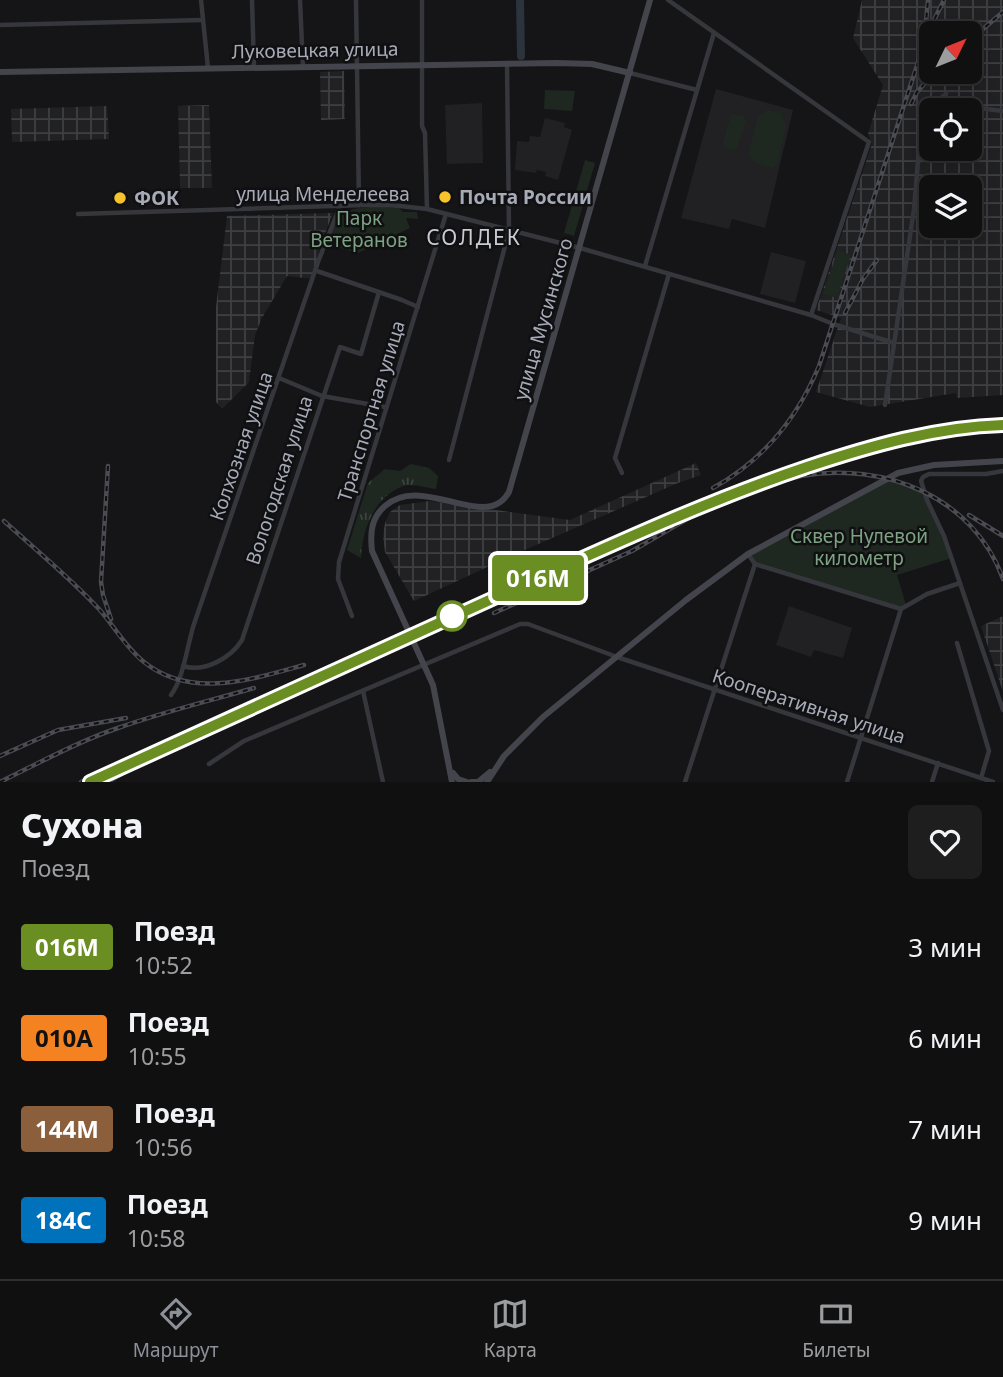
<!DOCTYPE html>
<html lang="ru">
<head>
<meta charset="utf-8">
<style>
	body { margin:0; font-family:"Noto Sans",sans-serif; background:#1e1e1f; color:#f1f3f6; height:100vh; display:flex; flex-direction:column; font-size:26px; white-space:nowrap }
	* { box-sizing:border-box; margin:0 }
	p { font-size:23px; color:#9c9d9f }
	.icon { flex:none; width:38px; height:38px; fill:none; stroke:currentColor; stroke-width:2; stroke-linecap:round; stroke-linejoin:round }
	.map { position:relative; height:782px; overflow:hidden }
	.drawer { display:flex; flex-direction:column; background:#101011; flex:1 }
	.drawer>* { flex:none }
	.badge { padding:0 14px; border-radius:5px; font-size:24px; line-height:46px }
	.needle { width:46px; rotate:47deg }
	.fabs { position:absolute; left:919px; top:21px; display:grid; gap:14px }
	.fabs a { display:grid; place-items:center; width:63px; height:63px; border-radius:10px; background:#101011; box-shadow:0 4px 18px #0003,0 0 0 2px #303031; font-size:35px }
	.map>.badge { position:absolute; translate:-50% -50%; box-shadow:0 0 0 4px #fff }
	.round { display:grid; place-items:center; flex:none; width:74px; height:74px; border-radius:10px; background:#1e1e1f }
	.head { display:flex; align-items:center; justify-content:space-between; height:119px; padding:0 21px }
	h1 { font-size:33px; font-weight:800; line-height:52px }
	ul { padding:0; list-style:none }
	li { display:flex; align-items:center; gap:21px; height:91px; padding:0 21px }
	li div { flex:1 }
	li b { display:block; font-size:26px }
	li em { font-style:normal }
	li .badge { min-width:77px; font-weight:700; text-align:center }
	.tabs { display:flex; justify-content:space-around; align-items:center; height:98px; border-top:2px solid #303031; background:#101011; font-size:19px; color:#9c9d9f }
	.tabs a { display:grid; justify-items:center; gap:4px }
	.tabs .selected { color:#8c9099 }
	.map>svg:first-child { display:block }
</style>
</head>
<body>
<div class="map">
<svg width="1003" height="782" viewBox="0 0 1003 782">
	<defs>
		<pattern id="industrial-grid" width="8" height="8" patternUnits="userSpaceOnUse" patternTransform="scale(1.75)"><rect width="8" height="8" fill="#212124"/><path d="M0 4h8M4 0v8" fill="none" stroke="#3e3f42"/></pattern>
		<pattern id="grass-tufts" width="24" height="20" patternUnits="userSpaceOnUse" patternTransform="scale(1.75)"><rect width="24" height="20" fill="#1f2721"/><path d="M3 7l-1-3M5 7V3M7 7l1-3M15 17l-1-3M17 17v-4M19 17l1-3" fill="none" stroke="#3d443f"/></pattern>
	</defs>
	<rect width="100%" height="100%" fill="#151517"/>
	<!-- built -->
	<g fill="#212124">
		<polygon points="716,89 793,110 765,228 732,219 729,229 681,218"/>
		<polygon points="482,103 483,163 447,164 445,105"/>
		<polygon points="545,118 565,123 564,127 572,130 558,180 545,176 546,172 537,170 536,173 515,170 517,141 529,142 530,136 540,137"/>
		<polygon points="771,252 806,261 795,303 760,294"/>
		<polygon points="789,606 852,628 843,658 814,650 811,657 776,645"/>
	</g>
	<!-- industrial -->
	<g fill="url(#industrial-grid)" fill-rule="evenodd">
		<path d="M862,0H1003V395L957,398L956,393L870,407L816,392L841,318L816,310L872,144L868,134L883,85L853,38ZM931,33H970V72H931ZM931,110H970V149H931ZM931,187H970V226H931Z"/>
		<polygon points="344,71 345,119 321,120 320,72"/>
		<polygon points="209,105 212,188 180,188 178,106"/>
		<polygon points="107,106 109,139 12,142 11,109"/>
		<polygon points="333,213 320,247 313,279 287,276 262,318 255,335 249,382 222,409 216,402 216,307 227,216"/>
		<polygon points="696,463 701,475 678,483 511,556 414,601 385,552 383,536 385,523 390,512 400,505 429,501 570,520"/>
		<polygon points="1003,616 1003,692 981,626"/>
	</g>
	<!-- grass -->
	<path fill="url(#grass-tufts)" d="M411,464L429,468L438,476L436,489C426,488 412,483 403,486C374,497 362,530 361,558L347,550L368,483L385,469L400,471Z"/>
	<!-- park -->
	<g fill="#1f2721">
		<polygon points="545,90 575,91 572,111 544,109"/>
		<path d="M767,110L781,113L786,125L778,164L773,168C763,166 752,164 748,154L758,116Z"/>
		<polygon points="731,114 744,116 746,121 737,148 734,151 725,148 723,143"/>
		<polygon points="585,160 595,163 574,236 564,233"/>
		<path d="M398,207L403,212H417L418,219L406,218L410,228L358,253L333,246C333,241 331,234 332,229C335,203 379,207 398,207Z"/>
		<polygon points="838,250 851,255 837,298 823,294"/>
		<polygon points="884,478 923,492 952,558 897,575 906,605 901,609 756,564 748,554"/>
	</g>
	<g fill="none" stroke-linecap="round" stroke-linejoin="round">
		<!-- river -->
		<polyline stroke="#2b333c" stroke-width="8" points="520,0 521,56"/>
		<!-- street -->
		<g stroke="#36373c" stroke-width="4.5">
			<polyline points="201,0 208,68"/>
			<polyline points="252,0 254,67"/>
			<polyline points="300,0 303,67"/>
			<polyline points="356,0 359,205"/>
			<polyline points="422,0 422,126 425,133 427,209"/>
			<polyline points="668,0 869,142 811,315"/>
			<polyline points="0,25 203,20"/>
			<polyline points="630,73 697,90"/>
			<polyline points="936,103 1003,111"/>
			<polyline points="78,214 364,205 391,205 427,209 580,248 811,315 833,324 894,343"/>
			<polyline points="645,266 714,33"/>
			<polyline points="317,271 402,300 418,307"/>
			<polyline points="279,378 322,396 385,407"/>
			<polyline points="885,405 914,209 922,113 946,94"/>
			<polyline points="449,460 509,231 507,64"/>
			<polyline points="1003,471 986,474 929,474 923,477 921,481 927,500 944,536 1003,710"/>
			<polyline points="622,473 615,458 669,274"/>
			<polyline points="748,554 755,564 901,609"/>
			<polyline points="352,616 338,579 339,562 446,214"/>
			<polyline points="957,643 989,751 981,778"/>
			<path d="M183,666C204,673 231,658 242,640L340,347L361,354L379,292"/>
			<polyline points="363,691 383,782"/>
			<path d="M171,695C184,677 187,646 194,624L318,262L340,206"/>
			<polyline points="209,764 244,741 520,624 528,624 617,657 993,782"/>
			<polyline points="685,782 755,564"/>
			<polyline points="847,782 901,609 927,594 960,583"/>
			<polyline points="932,782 938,763"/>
		</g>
		<!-- secondary -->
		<g stroke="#44454c" stroke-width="6">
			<polyline points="0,72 557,63 592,64 630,73"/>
			<polyline points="453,773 458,779 467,782"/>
			<path d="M452,782L433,685L372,551C370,533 371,518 385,506C415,479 462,513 492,506C500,504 505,499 509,492L650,0"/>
			<polyline points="471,782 478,782 490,772"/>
			<polyline points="487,782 504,756 543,717 686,600 748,554 898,473 934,465 1003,461"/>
		</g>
		<!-- rail casing -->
		<g stroke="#4b4c53" stroke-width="4.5">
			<g id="rail">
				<polyline points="930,28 944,0"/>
				<polyline points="970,40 1003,12"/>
				<polyline points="911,104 917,92 935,72"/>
				<polyline points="845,313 863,279 877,260"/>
				<polyline points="108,466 101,582 103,595 111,619"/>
				<path d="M713,488C764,460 797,419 819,366L924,44L928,0"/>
				<path d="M749,491C766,486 784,480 801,476C884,461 974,497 1003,579"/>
				<polyline points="969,515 1003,536"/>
				<path d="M4,521C36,550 70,578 99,609C114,626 126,648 144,662C191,700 253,679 304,665"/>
				<polyline points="494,613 632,551 706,508"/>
				<polyline points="0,756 58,730 126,718"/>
				<path d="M0,782C39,763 77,742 118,728C163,712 209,701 254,688"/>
				<path d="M81,782C235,711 389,640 543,571C637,529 729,487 827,456C885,438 942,423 1003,420"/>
				<polyline points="108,782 131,768"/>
			</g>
		</g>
		<!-- rail -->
		<use href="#rail" stroke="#101012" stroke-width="2" stroke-dasharray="5" stroke-linecap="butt"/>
	</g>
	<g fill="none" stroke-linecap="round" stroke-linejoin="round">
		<!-- line casing -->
		<g stroke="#fff" stroke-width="16">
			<path id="line" d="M90,782C240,714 389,645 538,578C627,538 715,498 807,467C870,446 936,427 1003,425"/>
		</g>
		<!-- line -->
		<use href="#line" stroke="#6b8e23" stroke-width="10"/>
	</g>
	<!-- markers -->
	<g fill="#f8c22c" stroke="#101012" stroke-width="2.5">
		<circle cx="445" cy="197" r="7"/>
		<circle cx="120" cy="198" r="7"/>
	</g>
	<circle fill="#fff" stroke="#6b8e23" stroke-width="3.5" cx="452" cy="616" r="14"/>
	<g text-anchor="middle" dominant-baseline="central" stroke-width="5" stroke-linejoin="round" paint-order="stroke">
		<!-- street labels -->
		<g font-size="19" fill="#a7abb8" stroke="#101012">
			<text transform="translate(315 50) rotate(-1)">Луковецкая улица</text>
			<text x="323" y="194">улица Менделеева</text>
			<text transform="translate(543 319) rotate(-74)">улица Мусинского</text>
			<text transform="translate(371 411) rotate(-73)">Транспортная улица</text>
			<text transform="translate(241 446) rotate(-71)">Колхозная улица</text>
			<text transform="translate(279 480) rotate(-72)">Вологодская улица</text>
			<text transform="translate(809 706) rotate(18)">Кооперативная улица</text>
		</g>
		<!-- poi labels -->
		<g font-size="19" font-weight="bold" fill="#a7abb8" stroke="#101012" text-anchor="start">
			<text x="459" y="197">Почта России</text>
			<text x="134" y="198">ФОК</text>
		</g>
		<!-- park labels -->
		<g font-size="19" fill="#7da382" stroke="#101012">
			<text x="359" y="218">Парк<tspan x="359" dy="22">Ветеранов</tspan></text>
			<text x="859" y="536">Сквер Нулевой<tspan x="859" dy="22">километр</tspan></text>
		</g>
		<!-- neighbourhood labels -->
		<g font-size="21" letter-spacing="2" fill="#c8cad4" stroke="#101012">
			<text x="474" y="237">СОЛДЕК</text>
		</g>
	</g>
</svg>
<div class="fabs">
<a><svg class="needle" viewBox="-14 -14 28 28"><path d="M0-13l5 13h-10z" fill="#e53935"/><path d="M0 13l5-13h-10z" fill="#9c9d9f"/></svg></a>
<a><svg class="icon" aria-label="locate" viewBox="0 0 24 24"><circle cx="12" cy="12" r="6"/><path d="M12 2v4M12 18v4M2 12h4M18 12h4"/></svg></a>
<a><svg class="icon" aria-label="layers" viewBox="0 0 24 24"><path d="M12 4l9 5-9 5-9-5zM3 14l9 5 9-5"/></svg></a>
</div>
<b class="badge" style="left:538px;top:578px;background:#6b8e23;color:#fff">016М</b>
</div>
<section class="drawer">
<div class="head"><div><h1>Сухона</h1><p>Поезд</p></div><a class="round"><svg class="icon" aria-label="heart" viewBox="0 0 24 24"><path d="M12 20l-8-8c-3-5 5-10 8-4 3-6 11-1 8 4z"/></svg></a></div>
<ul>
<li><span class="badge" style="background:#6b8e23;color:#fff">016М</span><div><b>Поезд</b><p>10:52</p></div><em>3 мин</em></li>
<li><span class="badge" style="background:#f58220;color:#111">010А</span><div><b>Поезд</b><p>10:55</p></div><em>6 мин</em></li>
<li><span class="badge" style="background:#8b5e3c;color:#fff">144М</span><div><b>Поезд</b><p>10:56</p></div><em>7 мин</em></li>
<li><span class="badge" style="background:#0072bc;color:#fff">184С</span><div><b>Поезд</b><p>10:58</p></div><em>9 мин</em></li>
</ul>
</section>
<nav class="tabs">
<a class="selected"><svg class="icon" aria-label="directions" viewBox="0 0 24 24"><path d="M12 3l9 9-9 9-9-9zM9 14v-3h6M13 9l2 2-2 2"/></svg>Маршрут</a>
<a><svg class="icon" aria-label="map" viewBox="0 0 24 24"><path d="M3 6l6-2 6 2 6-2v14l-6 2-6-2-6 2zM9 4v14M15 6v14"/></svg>Карта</a>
<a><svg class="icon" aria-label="tickets" viewBox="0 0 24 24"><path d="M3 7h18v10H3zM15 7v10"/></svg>Билеты</a>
</nav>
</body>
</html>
